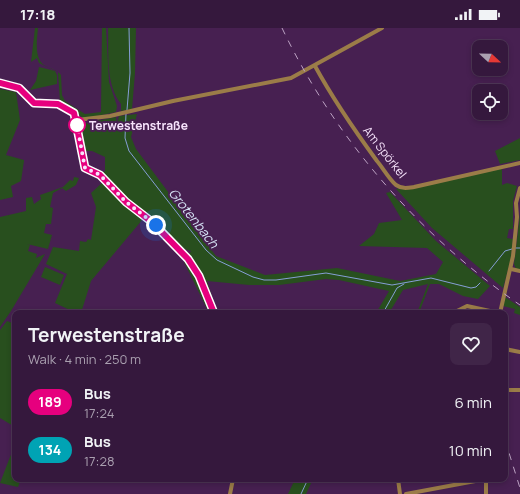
<!DOCTYPE html>
<html lang="en">
<head>
<meta charset="utf-8">
<style>
	body { margin:0; font-family:Manrope,sans-serif; background:#402548; color:#f1f3f6; height:100vh; display:flex; flex-direction:column; font-size:15px; white-space:nowrap }
	* { box-sizing:border-box; margin:0 }
	p { font-size:13px; color:#aaa0b0 }
	.icon { flex:none; width:22px; height:22px; fill:none; stroke:currentColor; stroke-width:2; stroke-linecap:round; stroke-linejoin:round }
	.map { position:relative; flex:1; overflow:hidden }
	.drawer { position:absolute; left:12px; top:282px; width:496px; height:172px; display:flex; flex-direction:column; background:#35183d; border-radius:8px; box-shadow:0 2px 6px #0003,0 0 0 1px #4f3757 }
	.drawer>* { flex:none }
	.badge { padding:0 8px; border-radius:13px; font-size:14px; line-height:26px }
	.needle { width:26px; rotate:112deg }
	.controls { position:absolute; left:472px; top:12px; display:grid; gap:8px }
	.controls a { display:grid; place-items:center; width:36px; height:36px; border-radius:8px; background:#35183d; box-shadow:0 2px 6px #0003,0 0 0 1px #4f3757; font-size:20px }
	.you { position:absolute; width:20px; height:20px; margin:-10px; border:3px solid #fff; border-radius:50%; background:#1a73e8; box-shadow:0 0 0 6px #1a73e833 }
	.map>.badge { position:absolute; translate:-50% -50%; box-shadow:0 0 0 2px #fff }
	.round { display:grid; place-items:center; flex:none; width:42px; height:42px; border-radius:8px; background:#402548 }
	.summary { display:flex; align-items:center; justify-content:space-between; height:68px; padding:0 16px }
	h1 { font-size:19px; font-weight:700; line-height:30px }
	ul { padding:0; list-style:none }
	li { display:flex; align-items:center; gap:12px; height:48px; padding:0 16px }
	li div { flex:1 }
	li b { display:block; font-size:15px }
	li em { font-style:normal }
	li .badge { min-width:44px; font-weight:700; text-align:center }
	.status { display:flex; justify-content:space-between; align-items:center; height:28px; padding:0 20px; background:#35183d; direction:ltr }
	.status svg { height:11px; fill:currentColor }
	.map>svg:first-child { display:block }
</style>
</head>
<body>
<div class="status"><b>17:18</b><svg viewBox="0 0 49 12"><path d="M0 12V9h3v3zM5 12V6h3v6zM10 12V3h3v9zM15 12V0h3v12zM26 1h20v11H26zM47 4h2v5h-2z"/></svg></div>
<div class="map">
<svg width="520" height="466" viewBox="0 0 520 466">
	<rect width="100%" height="100%" fill="#472051"/>
	<!-- green -->
	<g fill="#284f1e">
		<path d="M35,0H38C37,11 34,30 44,37C50,41 56,41 61,47L62,67L65,73L85,86L101,84L102,0H106L109,54L117,78L116,84L88,90L82,89L60,74L58,44L39,35L37,30L31,34Z"/>
		<path d="M108,0H136L135,45L132,81L121,83V76C105,56 109,24 108,0Z"/>
		<polygon points="39,39 55,43 57,47 57,56 30,62 36,53"/>
		<polygon points="0,61 16,64 20,92 6,127 24,132 24,133 21,153 11,158 13,169 0,172"/>
		<polygon points="137,86 131,109 136,121 216,228 265,247 337,240 400,253 436,246 443,234 427,220 359,218 374,206 379,195 402,192 386,165 390,164 436,213 490,258 478,271 463,268 439,256 430,256 419,285 417,285 428,256 403,262 389,285 376,285 389,263 339,252 326,251 279,257 249,257 207,253 217,285 209,285 184,234 191,223 178,219 151,188 130,174 101,145 105,143 105,129 92,123 85,123 81,99 86,95 116,89 117,95 119,88"/>
		<polygon points="520,110 520,132 500,136 495,123"/>
		<polygon points="502,140 502,157 507,155 517,158 513,173 513,201 509,201 507,210 513,211 511,231 503,260 432,200 396,161"/>
		<polygon points="74,149 79,150 76,157 66,163 62,160 53,165 50,179 53,180 51,196 46,196 44,205 52,207 48,221 27,216 30,217 28,223 37,226 36,230 45,226 11,283 0,299 0,189 26,183 26,170 32,169 34,176 41,171 40,167 63,159 70,152 73,153"/>
		<polygon points="103,154 122,173 143,191 91,253 81,285 76,285 55,275 67,246 46,236 53,219 79,223 80,213 86,214 88,211 91,212 96,179 91,165"/>
		<polygon points="520,186 520,242 516,241 514,236"/>
		<polygon points="45,239 64,247 60,257 41,249"/>
		<polygon points="505,269 520,279 520,287 514,285 515,281 503,278"/>
		<polygon points="7,293 15,296 15,399 0,390 0,302"/>
		<polygon points="15,416 15,451 21,451 18,459 0,455"/>
		<polygon points="295,451 313,451 306,466 288,466"/>
	</g>
	<g fill="none" stroke-linecap="round" stroke-linejoin="round">
		<!-- stream -->
		<g stroke="#869ed6" stroke-width="1">
			<polyline points="127,82 130,45 129,0"/>
			<polyline points="126,85 125,110 129,123 206,222 217,232 253,249 264,252 276,252 326,245 392,257 431,250 471,260 476,259 480,255"/>
			<polyline points="515,220 520,220"/>
			<polyline points="489,243 505,223 512,221"/>
			<polyline points="383,285 397,260 404,256"/>
			<polyline points="301,466 308,451"/>
		</g>
		<!-- minor -->
		<g stroke="#9b7c48" stroke-width="4">
			<path d="M315,38C333,71 355,103 377,133C383,140 389,151 396,157C402,161 407,160 414,159L520,135"/>
			<path d="M0,55L19,60L34,75C48,76 67,73 76,87L85,140L101,147L126,174L156,197L172,216L188,231L199,248L214,285"/>
			<polyline points="77,92 110,88 173,73 291,50 382,0"/>
			<polyline points="511,241 520,243"/>
			<polyline points="453,285 467,278 499,285"/>
			<polyline points="500,285 513,228 517,189 516,175 520,160"/>
			<polyline points="505,321 520,324"/>
			<polyline points="505,362 520,362"/>
			<polyline points="398,451 400,466"/>
			<polyline points="230,466 233,451"/>
			<polyline points="406,466 486,451 486,466"/>
		</g>
		<!-- rail -->
		<g stroke="#bca2c3" stroke-width="1" stroke-dasharray="7 7" stroke-linecap="butt">
			<path d="M282,0C335,111 419,207 520,277"/>
			<polyline points="505,412 520,460"/>
		</g>
	</g>
	<g fill="none" stroke-linecap="round" stroke-linejoin="round">
		<!-- line casing -->
		<g stroke="#fff" stroke-width="9">
			<polyline id="line" points="0,55 19,60 34,75 58,76 74,85 85,140 100,147 126,174 152,194 188,231 199,248 214,285"/>
		</g>
		<!-- line -->
		<use href="#line" stroke="#e6007e" stroke-width="6"/>
		<!-- walk -->
		<polyline stroke="#f7e4fc" stroke-width="4" stroke-dasharray="0 7.2" points="77,97 85,140 100,147 126,174 156,197"/>
	</g>
	<!-- markers -->
	<circle fill="#fff" stroke="#e6007e" stroke-width="2" cx="77" cy="97" r="8"/>
	<g text-anchor="middle" dominant-baseline="central" stroke-width="4" stroke-linejoin="round" paint-order="stroke">
		<!-- stop labels -->
		<g font-size="12" font-weight="bold" fill="#f7e4fc" stroke="#472051" text-anchor="start">
			<text x="89" y="97">Terwestenstraße</text>
		</g>
		<!-- street labels -->
		<g font-size="12" fill="#f7e4fc" stroke="#472051">
			<text transform="translate(385 124) rotate(52)">Am Spörkel</text>
		</g>
		<!-- water labels -->
		<g font-size="13" font-style="italic" fill="#d5e1f4" stroke="#472051">
			<text transform="translate(194 190) rotate(52)">Grotenbach</text>
		</g>
	</g>
</svg>
<div class="controls">
<a><svg class="needle" viewBox="-14 -14 28 28"><path d="M0-13l5 13h-10z" fill="#e53935"/><path d="M0 13l5-13h-10z" fill="#aaa0b0"/></svg></a>
<a><svg class="icon" aria-label="locate" viewBox="0 0 24 24"><circle cx="12" cy="12" r="6"/><path d="M12 2v4M12 18v4M2 12h4M18 12h4"/></svg></a>
</div>
<div class="you" style="left:156px;top:197px"></div>
<section class="drawer">
<div class="summary"><div><h1>Terwestenstraße</h1><p>Walk · 4 min · 250 m</p></div><a class="round"><svg class="icon" aria-label="heart" viewBox="0 0 24 24"><path d="M12 20l-8-8c-3-5 5-10 8-4 3-6 11-1 8 4z"/></svg></a></div>
<ul>
<li><span class="badge" style="background:#e6007e;color:#fff">189</span><div><b>Bus</b><p>17:24</p></div><em>6 min</em></li>
<li><span class="badge" style="background:#00a3b4;color:#fff">134</span><div><b>Bus</b><p>17:28</p></div><em>10 min</em></li>
</ul>
</section>
</div>
</body>
</html>
